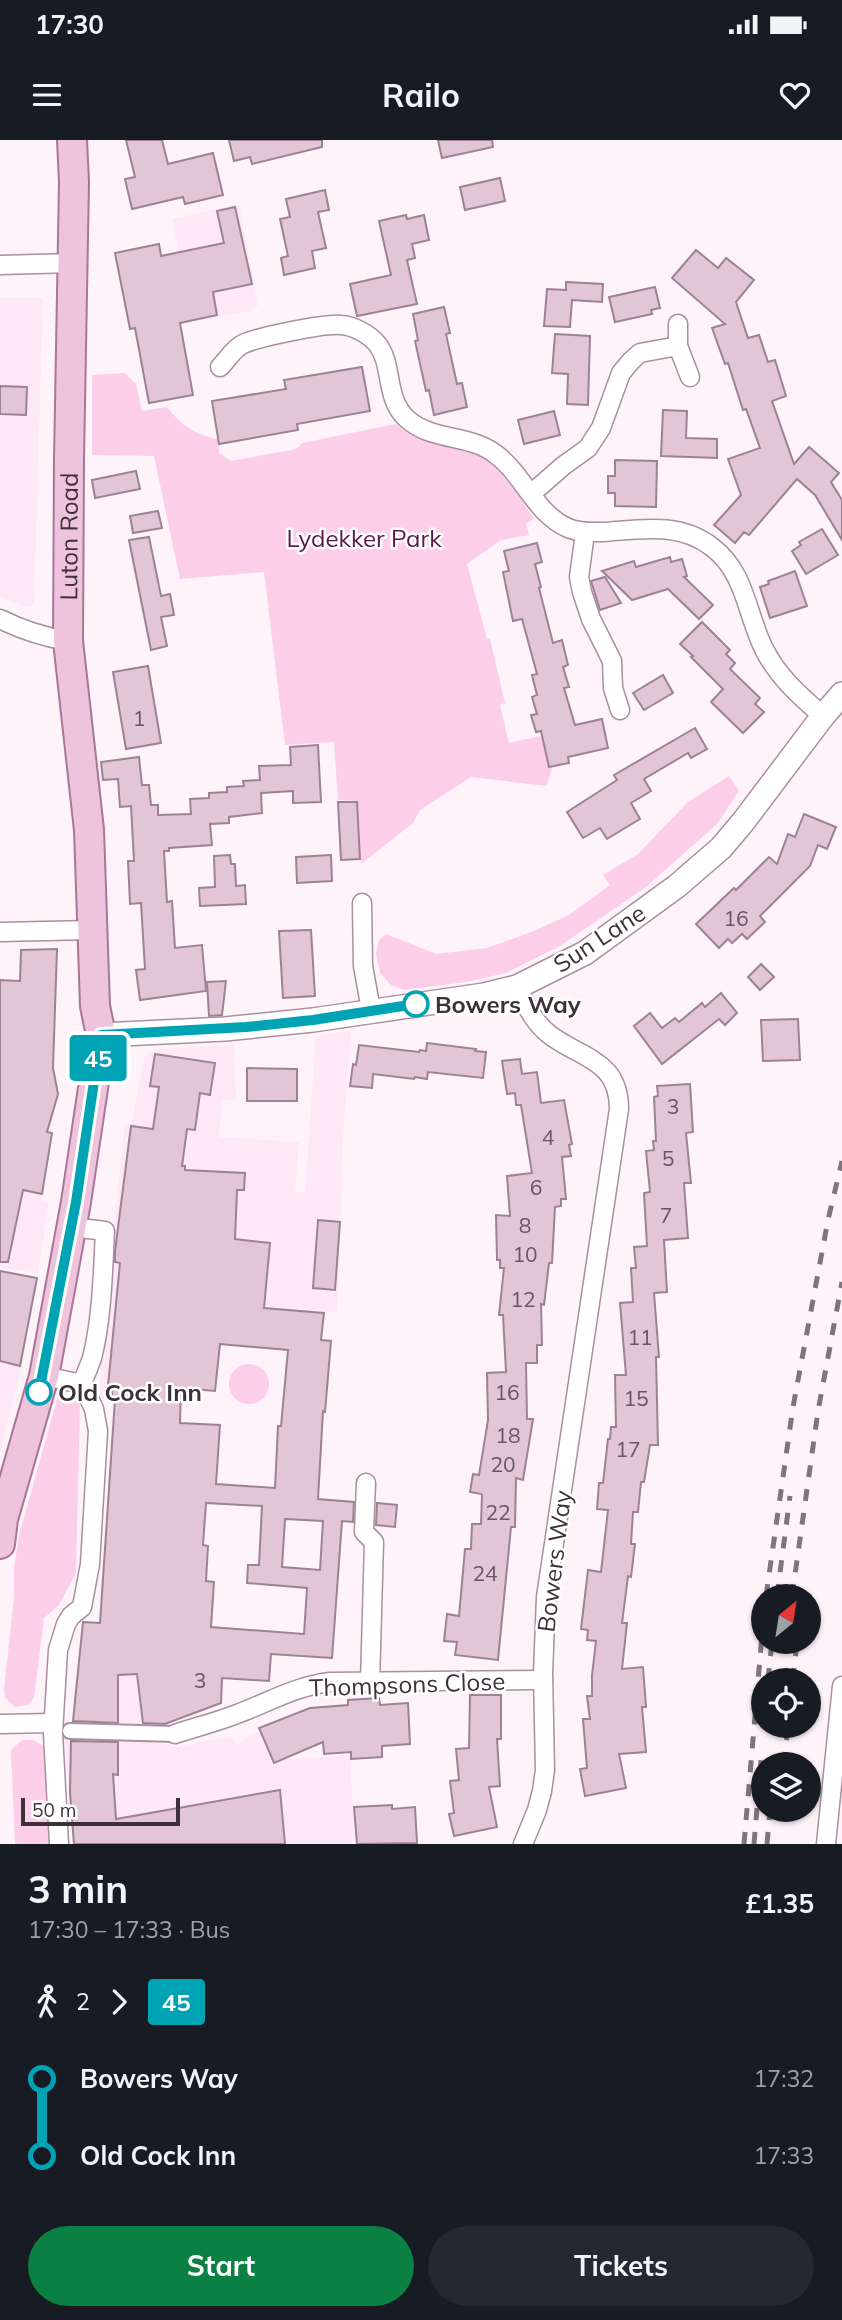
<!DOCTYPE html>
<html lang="en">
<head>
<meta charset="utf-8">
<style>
	body { margin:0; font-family:Mulish,sans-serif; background:#242831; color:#f1f3f6; height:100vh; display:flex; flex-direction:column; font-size:26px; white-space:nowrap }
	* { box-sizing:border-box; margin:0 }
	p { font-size:23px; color:#9ea1a6 }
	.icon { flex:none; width:38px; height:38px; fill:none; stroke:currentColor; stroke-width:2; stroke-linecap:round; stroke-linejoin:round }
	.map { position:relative; height:1704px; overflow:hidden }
	.details { display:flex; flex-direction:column; background:#171b24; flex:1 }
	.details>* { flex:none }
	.badge { padding:0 14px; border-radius:5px; font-size:24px; line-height:46px }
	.needle { width:46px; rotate:30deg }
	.fabs { position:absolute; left:751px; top:1444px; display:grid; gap:14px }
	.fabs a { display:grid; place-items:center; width:70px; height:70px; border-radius:50%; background:#171b24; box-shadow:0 2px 5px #0004; font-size:35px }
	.scale { position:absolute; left:21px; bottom:18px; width:159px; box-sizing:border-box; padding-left:7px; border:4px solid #3c3138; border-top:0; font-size:19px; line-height:24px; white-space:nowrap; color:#3c3138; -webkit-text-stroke:5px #fff; paint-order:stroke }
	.map>.badge { position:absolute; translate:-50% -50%; box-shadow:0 0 0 4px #fff }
	.legs { display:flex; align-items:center; gap:10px; height:77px; padding:0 28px; font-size:23px }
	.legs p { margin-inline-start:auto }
	.head { display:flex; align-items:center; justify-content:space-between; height:119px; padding:0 28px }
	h1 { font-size:38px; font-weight:700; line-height:52px }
	.action { display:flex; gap:14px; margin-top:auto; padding:14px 28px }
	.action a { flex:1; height:80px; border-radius:42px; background:#0b8043; color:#fff; font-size:28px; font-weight:700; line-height:80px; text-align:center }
	.action a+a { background:#242831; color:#f1f3f6 }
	ul { padding:0 28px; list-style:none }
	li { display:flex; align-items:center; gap:24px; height:77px; font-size:26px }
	li i { display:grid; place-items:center; width:10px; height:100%; margin:0 9px; background:currentColor }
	li i::after { content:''; width:18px; height:18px; margin:-9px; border:5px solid; border-radius:50%; background:#171b24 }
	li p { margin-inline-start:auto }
	li:first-child i { background:linear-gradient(#0000 50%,currentColor 0) }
	li:last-child i { background:linear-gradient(currentColor 50%,#0000 0) }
	.status { display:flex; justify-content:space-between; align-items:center; height:49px; padding:0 35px; background:#171b24; direction:ltr }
	.status svg { height:19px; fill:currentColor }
	header { display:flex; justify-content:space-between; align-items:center; height:91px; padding:0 28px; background:#171b24; font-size:32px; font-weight:700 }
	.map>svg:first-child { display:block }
</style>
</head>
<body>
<div class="status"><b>17:30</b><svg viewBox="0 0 49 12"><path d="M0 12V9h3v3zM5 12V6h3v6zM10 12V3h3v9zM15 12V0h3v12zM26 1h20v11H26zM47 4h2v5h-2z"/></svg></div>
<header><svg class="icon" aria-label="menu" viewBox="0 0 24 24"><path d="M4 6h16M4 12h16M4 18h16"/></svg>Railo<svg class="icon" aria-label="heart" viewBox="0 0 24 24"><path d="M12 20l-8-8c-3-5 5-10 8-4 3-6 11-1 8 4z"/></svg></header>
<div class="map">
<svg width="842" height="1704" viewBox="0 0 842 1704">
	<rect width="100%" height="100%" fill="#fff3fa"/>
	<!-- built -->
	<g fill="#fee8f5">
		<polygon points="239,64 258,165 251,171 193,182 172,79"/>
		<polygon points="0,158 43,158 34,464 29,467 0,458"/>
		<polygon points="351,890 343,999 337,1172 200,1161 182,1228 181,1261 100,1259 101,1219 124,988 132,981 144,918 150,911 159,909 234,905 236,960 222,961 219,997 299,1002 295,1051 305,1053 316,896"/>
		<polygon points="0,986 52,994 41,1060 49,1062 38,1133 0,1127"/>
		<polygon points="0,1134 36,1138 22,1223 0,1313"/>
		<polygon points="83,1482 154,1487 170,1509 153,1589 73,1586 74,1553"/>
		<polygon points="258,1591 271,1620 350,1615 354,1694 352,1695 352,1704 73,1704 64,1596 144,1599 176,1607 231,1596 237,1605"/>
	</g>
	<!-- green -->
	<g fill="#fccee9">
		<path d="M125,233L136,244L142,271L167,267C181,285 195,295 218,299L219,313L231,321L292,310L299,307L302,303L396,284C426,310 450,301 481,317C503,329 519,358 534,378L526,384L529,395L501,400L467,424L487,499H490L505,563L500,565L509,603L545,595L552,628L547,646L471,637L420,670L413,683L361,724L357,661L338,660L334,602L285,605L264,432L180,439L154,316L92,315V235Z"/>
		<polygon points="729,636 739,651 717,684 646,747 560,806 506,833 466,842 404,850 391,845 380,833 376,813 379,800 386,794 436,814 487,808 534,791 569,775 610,745 603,735 638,714 688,662"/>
		<circle cx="249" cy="1244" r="20"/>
		<polygon points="58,1256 80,1262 76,1433 59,1465 44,1478 34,1558 28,1565 15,1567 5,1558 4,1550 14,1457 14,1428 19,1395"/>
		<polygon points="22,1600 33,1600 47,1608 51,1704 15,1704 11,1610"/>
	</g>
	<!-- building -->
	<g fill="#e2c6d6" stroke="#9d8292" stroke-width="2" fill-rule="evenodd">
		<polygon points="126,0 162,0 168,24 213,13 223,55 185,64 183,57 132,69 125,39 135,37"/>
		<polygon points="229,0 322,0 322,7 252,24 250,17 234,21"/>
		<polygon points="438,0 492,0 493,7 442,18"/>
		<polygon points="500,38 505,61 465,70 460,47"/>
		<polygon points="325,50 329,70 318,72 326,108 312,111 315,128 284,135 281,118 288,116 280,79 290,77 286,59"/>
		<polygon points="235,67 252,144 213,152 217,175 180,183 193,255 149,263 135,188 130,189 115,113 159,104 161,116 224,103 217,71"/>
		<polygon points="406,75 407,79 424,75 429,100 412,104 415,118 407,120 417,164 357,176 350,144 391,135 379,81"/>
		<polygon points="696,110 718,128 726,118 754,140 736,162 748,198 759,195 768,222 775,220 786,256 772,261 794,324 809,307 839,333 831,342 842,360 842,400 815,355 797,339 749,395 744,392 735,403 714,385 741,355 728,319 760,308 746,269 743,270 728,223 725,224 712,188 725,184 672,138"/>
		<polygon points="566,142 603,144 602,162 572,160 570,187 544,186 547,149 566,150"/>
		<polygon points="655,147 660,168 651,170 652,174 615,182 609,157"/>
		<polygon points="444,167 450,193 446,194 457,244 462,243 467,267 434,275 429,250 426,251 415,201 418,200 413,174"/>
		<polygon points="555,194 590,196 588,265 567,264 568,234 552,233"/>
		<polygon points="362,227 370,271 297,284 298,290 219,304 212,261 286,249 284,240"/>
		<polygon points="0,246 27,247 26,275 0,274"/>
		<polygon points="663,270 687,271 686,298 717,299 717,318 661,316"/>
		<polygon points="554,271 560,295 524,304 518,280"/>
		<polygon points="615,320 657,321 656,367 615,366 615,353 608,353 608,336 615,336"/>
		<polygon points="136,331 140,349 95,358 92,340"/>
		<polygon points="158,371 162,388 133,393 130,376"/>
		<polygon points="822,389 838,415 806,434 792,411 801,405 799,402"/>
		<polygon points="149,397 161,456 170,454 174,475 161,477 167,506 151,510 129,400"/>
		<polygon points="537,403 542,422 535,424 541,447 539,448 553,503 562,500 568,525 563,527 569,547 564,548 575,585 602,579 608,608 568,617 569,623 549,627 541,591 536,592 531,575 537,574 532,557 537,555 532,535 537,534 522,479 513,481 503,432 509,431 504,411"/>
		<polygon points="670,417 671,422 682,419 687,436 684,437 713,465 699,479 668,449 632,460 602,431 634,421 636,427"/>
		<polygon points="795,431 807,466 770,478 760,447 769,444 768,441"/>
		<polygon points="605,437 621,463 600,470 591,441"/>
		<polygon points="702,482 730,510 726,514 735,523 730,529 760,558 755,564 764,572 743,593 711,562 723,549 691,517 693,516 680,504"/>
		<polygon points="148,526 161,603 126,609 113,532"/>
		<polygon points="663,535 673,553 644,570 633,553"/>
		<polygon points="695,588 707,609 691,618 688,613 644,639 651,651 631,663 640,679 607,699 600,688 583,698 567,672 617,640 614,635"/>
		<polygon points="318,605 321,662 293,663 293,651 261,653 262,673 229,677 229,683 210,684 212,705 169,708 169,711 164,711 167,762 172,761 175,808 202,805 206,851 140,860 136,830 145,829 141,763 130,764 128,721 134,721 131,666 120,667 118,639 103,640 101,622 139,617 142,645 149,645 151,665 158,665 158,675 191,674 190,659 209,658 209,653 227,652 227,647 244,646 243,641 260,640 259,626 291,625 290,607"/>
		<polygon points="338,662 357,662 360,719 341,720"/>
		<polygon points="804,674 836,687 827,709 818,705 810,726 760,776 765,782 747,799 742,794 732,803 728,799 719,808 696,784 734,748 736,750 769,717 777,724 788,694 795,697"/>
		<polygon points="230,715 231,724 235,724 236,746 245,745 246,764 200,766 199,748 215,747 214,716"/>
		<polygon points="331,715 332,741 297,743 296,717"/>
		<polygon points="311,790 315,856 283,858 279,791"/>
		<polygon points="57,809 53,928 58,954 47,992 52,993 42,1054 23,1050 8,1122 0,1122 0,840 20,841 21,810"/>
		<polygon points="761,824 774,837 760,850 748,837"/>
		<polygon points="226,841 222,875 209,876 207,842"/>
		<polygon points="721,853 737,873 725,885 719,879 662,924 634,886 650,873 662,888 675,878 679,882 702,863 705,867"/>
		<polygon points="798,879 800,920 763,921 761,880"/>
		<polygon points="427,903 476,909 475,911 486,912 483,938 428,932 427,939 415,937 414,939 373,934 372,948 350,946 353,924 356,925 359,905 419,912 420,910 426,911"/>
		<path d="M155,914L215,923L210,955L200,953L195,990L187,989L182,1026H185V1030L245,1033L244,1050H237L235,1099L270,1103L264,1168L324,1173L321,1200L331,1201L325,1272L323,1271L318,1359L354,1362L353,1382L342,1381L332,1518L271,1514L269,1541L222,1538L221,1563L165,1584L143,1583L137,1534L118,1535V1583L73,1581L83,1482L100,1483L115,1259H112V1246H108L120,1123L115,1122V1111L131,986L153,989L159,947L150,946ZM220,1204L288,1210L281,1286H278L275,1348L216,1344L220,1285L180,1283L181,1248L215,1251ZM206,1363L262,1366L259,1425H248L247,1443L307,1448L304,1494L211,1487L214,1442L206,1441L208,1406L203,1405ZM285,1379L323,1381L320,1430L282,1427Z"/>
		<polygon points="520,919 522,934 537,932 541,963 564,960 572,1004 569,1005 571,1016 562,1017 566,1059 561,1059 561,1066 555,1067 552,1123 549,1123 544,1165 541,1164 542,1205 537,1205 537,1223 526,1223 527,1279 533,1279 523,1340 516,1338 515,1387 511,1387 498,1520 455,1515 457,1502 444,1501 447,1474 459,1476 465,1409 471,1409 472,1384 481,1384 482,1354 470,1352 473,1334 479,1335 488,1280 487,1233 506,1232 503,1175 499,1175 504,1128 500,1128 500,1120 497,1120 496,1075 510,1076 507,1036 532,1033 521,965 516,965 515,953 507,954 502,921"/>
		<polygon points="247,928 297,929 297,961 247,961"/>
		<polygon points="690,944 693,992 686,993 691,1043 684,1043 688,1098 664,1100 667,1152 654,1153 659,1217 656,1217 658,1305 650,1305 644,1342 641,1342 638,1372 633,1372 631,1404 635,1404 631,1437 628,1436 622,1483 627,1483 622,1529 643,1527 646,1567 642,1567 646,1612 619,1614 626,1648 585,1656 580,1629 587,1628 583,1579 590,1579 587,1556 592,1556 592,1535 596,1501 587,1500 588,1490 581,1489 588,1430 601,1432 608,1370 597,1369 599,1343 603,1343 608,1299 610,1299 611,1287 616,1287 615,1235 626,1235 620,1163 633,1162 631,1128 636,1128 634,1107 647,1106 644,1053 650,1052 646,1011 654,1010 653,1001 656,1001 654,957 658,956 657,946"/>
		<polygon points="318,1080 340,1082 335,1150 313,1148"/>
		<polygon points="0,1131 37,1138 20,1226 0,1221"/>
		<polygon points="377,1363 397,1365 395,1387 376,1385"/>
		<polygon points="470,1555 501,1555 501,1599 497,1599 500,1646 489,1647 497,1687 454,1696 449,1674 454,1673 450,1641 459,1640 456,1609 469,1608"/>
		<polygon points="379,1558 380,1565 408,1563 410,1604 382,1606 382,1617 351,1619 351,1612 324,1614 323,1602 274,1623 259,1588 310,1568 348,1565 348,1560"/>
		<polygon points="71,1601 118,1602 118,1635 113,1634 116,1679 280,1650 285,1704 74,1704 70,1653"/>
		<polygon points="392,1665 392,1669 415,1667 417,1703 357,1704 354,1667"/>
	</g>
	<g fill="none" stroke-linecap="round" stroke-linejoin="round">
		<!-- pedestrian casing -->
		<g stroke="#aa8f9f" stroke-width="18">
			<polyline id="pedestrian" points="70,1591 175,1594"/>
		</g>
		<!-- minor casing -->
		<g stroke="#aa8f9f" stroke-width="21">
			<g id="minor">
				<polyline points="0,125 73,123"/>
				<polyline points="678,206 678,184"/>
				<path d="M220,227C227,220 234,208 243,204C258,197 326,183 341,185C355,186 370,195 378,205C393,225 385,258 406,278C430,301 468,294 494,313C523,333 535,374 568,388C580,393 592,392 604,392C642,389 680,382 712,407C746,433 746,473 764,509C778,537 800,556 823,576"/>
				<polyline points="531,354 563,326 588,308 601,288 621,233 631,221 640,213 678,206 690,237"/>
				<polyline points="585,393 579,437 582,452 591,479 612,521 613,548 620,570"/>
				<path d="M0,479C22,490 44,497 68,501"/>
				<polyline points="362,763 363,826 371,870"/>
				<polyline points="0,792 91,790"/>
				<path d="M517,847C526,865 534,883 550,895C582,919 619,920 619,969L546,1457L543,1533L545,1630L542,1651L537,1670L523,1704"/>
				<polyline points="44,1236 82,1244"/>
				<polyline points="366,1343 364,1392 374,1402 370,1543"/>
				<polyline points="0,1584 53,1583"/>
				<path d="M175,1594C196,1587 217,1582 237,1574C269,1562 296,1546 330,1542L543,1540"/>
				<path d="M59,1704L53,1593L58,1510L66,1484L71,1476L82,1467L90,1424L98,1291L94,1269L82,1244C85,1235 89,1227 92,1218C102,1179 103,1131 105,1091L72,1087"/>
				<polyline points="826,1704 842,1546"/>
			</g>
		</g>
		<!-- tertiary casing -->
		<g stroke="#aa8f9f" stroke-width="26">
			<polyline id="tertiary" points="101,895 225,889 313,880 484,855 517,847 585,813 677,746 721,708 743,682 823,576 842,554"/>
		</g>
		<!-- primary casing -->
		<g stroke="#a97695" stroke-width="32">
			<g id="primary">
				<path id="s1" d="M0,1404L3,1379L44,1236L76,1062L101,895L95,866L89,690L68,501L69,320L74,42L72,0"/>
			</g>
		</g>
		<!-- pedestrian -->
		<use href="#pedestrian" stroke="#fff" stroke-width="14"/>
		<!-- minor -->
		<use href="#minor" stroke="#fff" stroke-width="18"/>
		<!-- tertiary -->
		<use href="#tertiary" stroke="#fff" stroke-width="23"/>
		<!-- primary -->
		<use href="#primary" stroke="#eec3dd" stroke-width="28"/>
		<!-- rail -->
		<g stroke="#80747b" stroke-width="5" stroke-dasharray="12 12" stroke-linecap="butt">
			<polyline points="766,1456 793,1267 828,1080 842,1021"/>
			<polyline points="777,1456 790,1356"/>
			<polyline points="792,1456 818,1271 842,1142"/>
			<polyline points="768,1540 772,1502"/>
			<polyline points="793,1540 797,1502"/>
			<polyline points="784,1624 788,1586"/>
			<polyline points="744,1704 763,1483"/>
			<polyline points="754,1704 761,1620"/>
			<polyline points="767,1704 770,1670"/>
		</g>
	</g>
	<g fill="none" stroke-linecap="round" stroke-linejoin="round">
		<!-- line-1 casing -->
		<g stroke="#fff" stroke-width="16">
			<polyline id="line-1" points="39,1252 76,1062 101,895 246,887 313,880 416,864"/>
		</g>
		<!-- line-1 -->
		<use href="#line-1" stroke="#00a3b4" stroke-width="10"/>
	</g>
	<!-- markers -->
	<g fill="#fff" stroke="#00a3b4" stroke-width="3.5">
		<circle cx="416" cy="864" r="12"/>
		<circle cx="39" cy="1252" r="12"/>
	</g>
	<g text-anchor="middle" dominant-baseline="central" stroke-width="5" stroke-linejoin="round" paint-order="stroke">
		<!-- number labels -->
		<g font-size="21" fill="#665660">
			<text x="139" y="578">1</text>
			<text x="736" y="778">16</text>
			<text x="673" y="966">3</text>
			<text x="548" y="997">4</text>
			<text x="668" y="1018">5</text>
			<text x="536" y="1047">6</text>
			<text x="666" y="1075">7</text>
			<text x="525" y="1085">8</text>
			<text x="525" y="1114">10</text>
			<text x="523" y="1159">12</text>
			<text x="640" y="1197">11</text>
			<text x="507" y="1252">16</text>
			<text x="636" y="1258">15</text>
			<text x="508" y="1295">18</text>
			<text x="628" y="1309">17</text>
			<text x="503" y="1324">20</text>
			<text x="498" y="1372">22</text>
			<text x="485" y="1433">24</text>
			<text x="200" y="1540">3</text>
		</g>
		<!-- street labels -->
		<g font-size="24" fill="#3c3138" stroke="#fff">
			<text stroke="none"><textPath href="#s1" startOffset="1020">Luton Road</textPath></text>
			<text transform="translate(599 798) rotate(-33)">Sun Lane</text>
			<text transform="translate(554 1421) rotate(-83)">Bowers Way</text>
			<text transform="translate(407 1544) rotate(-2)">Thompsons Close</text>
		</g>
		<!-- park labels -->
		<g font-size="24" fill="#5b1947" stroke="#fff">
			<text x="364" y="398">Lydekker Park</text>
		</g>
		<!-- stop labels -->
		<g font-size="24" font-weight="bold" fill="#3c3138" stroke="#fff" text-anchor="start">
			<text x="435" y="864">Bowers Way</text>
			<text x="58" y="1252">Old Cock Inn</text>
		</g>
	</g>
</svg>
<div class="fabs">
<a><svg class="needle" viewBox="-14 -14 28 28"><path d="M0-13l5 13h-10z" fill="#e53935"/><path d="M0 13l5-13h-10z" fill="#9ea1a6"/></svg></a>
<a><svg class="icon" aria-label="locate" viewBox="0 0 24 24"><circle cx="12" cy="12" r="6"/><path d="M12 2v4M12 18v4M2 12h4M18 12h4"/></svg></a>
<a><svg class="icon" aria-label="layers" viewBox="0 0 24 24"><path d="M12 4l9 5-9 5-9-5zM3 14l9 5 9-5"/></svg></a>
</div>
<div class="scale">50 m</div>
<b class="badge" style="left:98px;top:918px;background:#00a3b4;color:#fff">45</b>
</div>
<section class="details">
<div class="head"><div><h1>3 min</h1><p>17:30 – 17:33 · Bus</p></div><b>£1.35</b></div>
<div class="legs"><svg class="icon" aria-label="walk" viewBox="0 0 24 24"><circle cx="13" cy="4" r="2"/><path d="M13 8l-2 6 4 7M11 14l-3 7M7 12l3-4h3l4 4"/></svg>2<svg class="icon" aria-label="forward" viewBox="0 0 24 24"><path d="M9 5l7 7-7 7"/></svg><b class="badge" style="background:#00a3b4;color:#fff">45</b></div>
<ul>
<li><i style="color:#00a3b4"></i><b>Bowers Way</b><p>17:32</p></li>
<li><i style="color:#00a3b4"></i><b>Old Cock Inn</b><p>17:33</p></li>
</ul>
<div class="action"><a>Start</a><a>Tickets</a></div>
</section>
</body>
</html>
